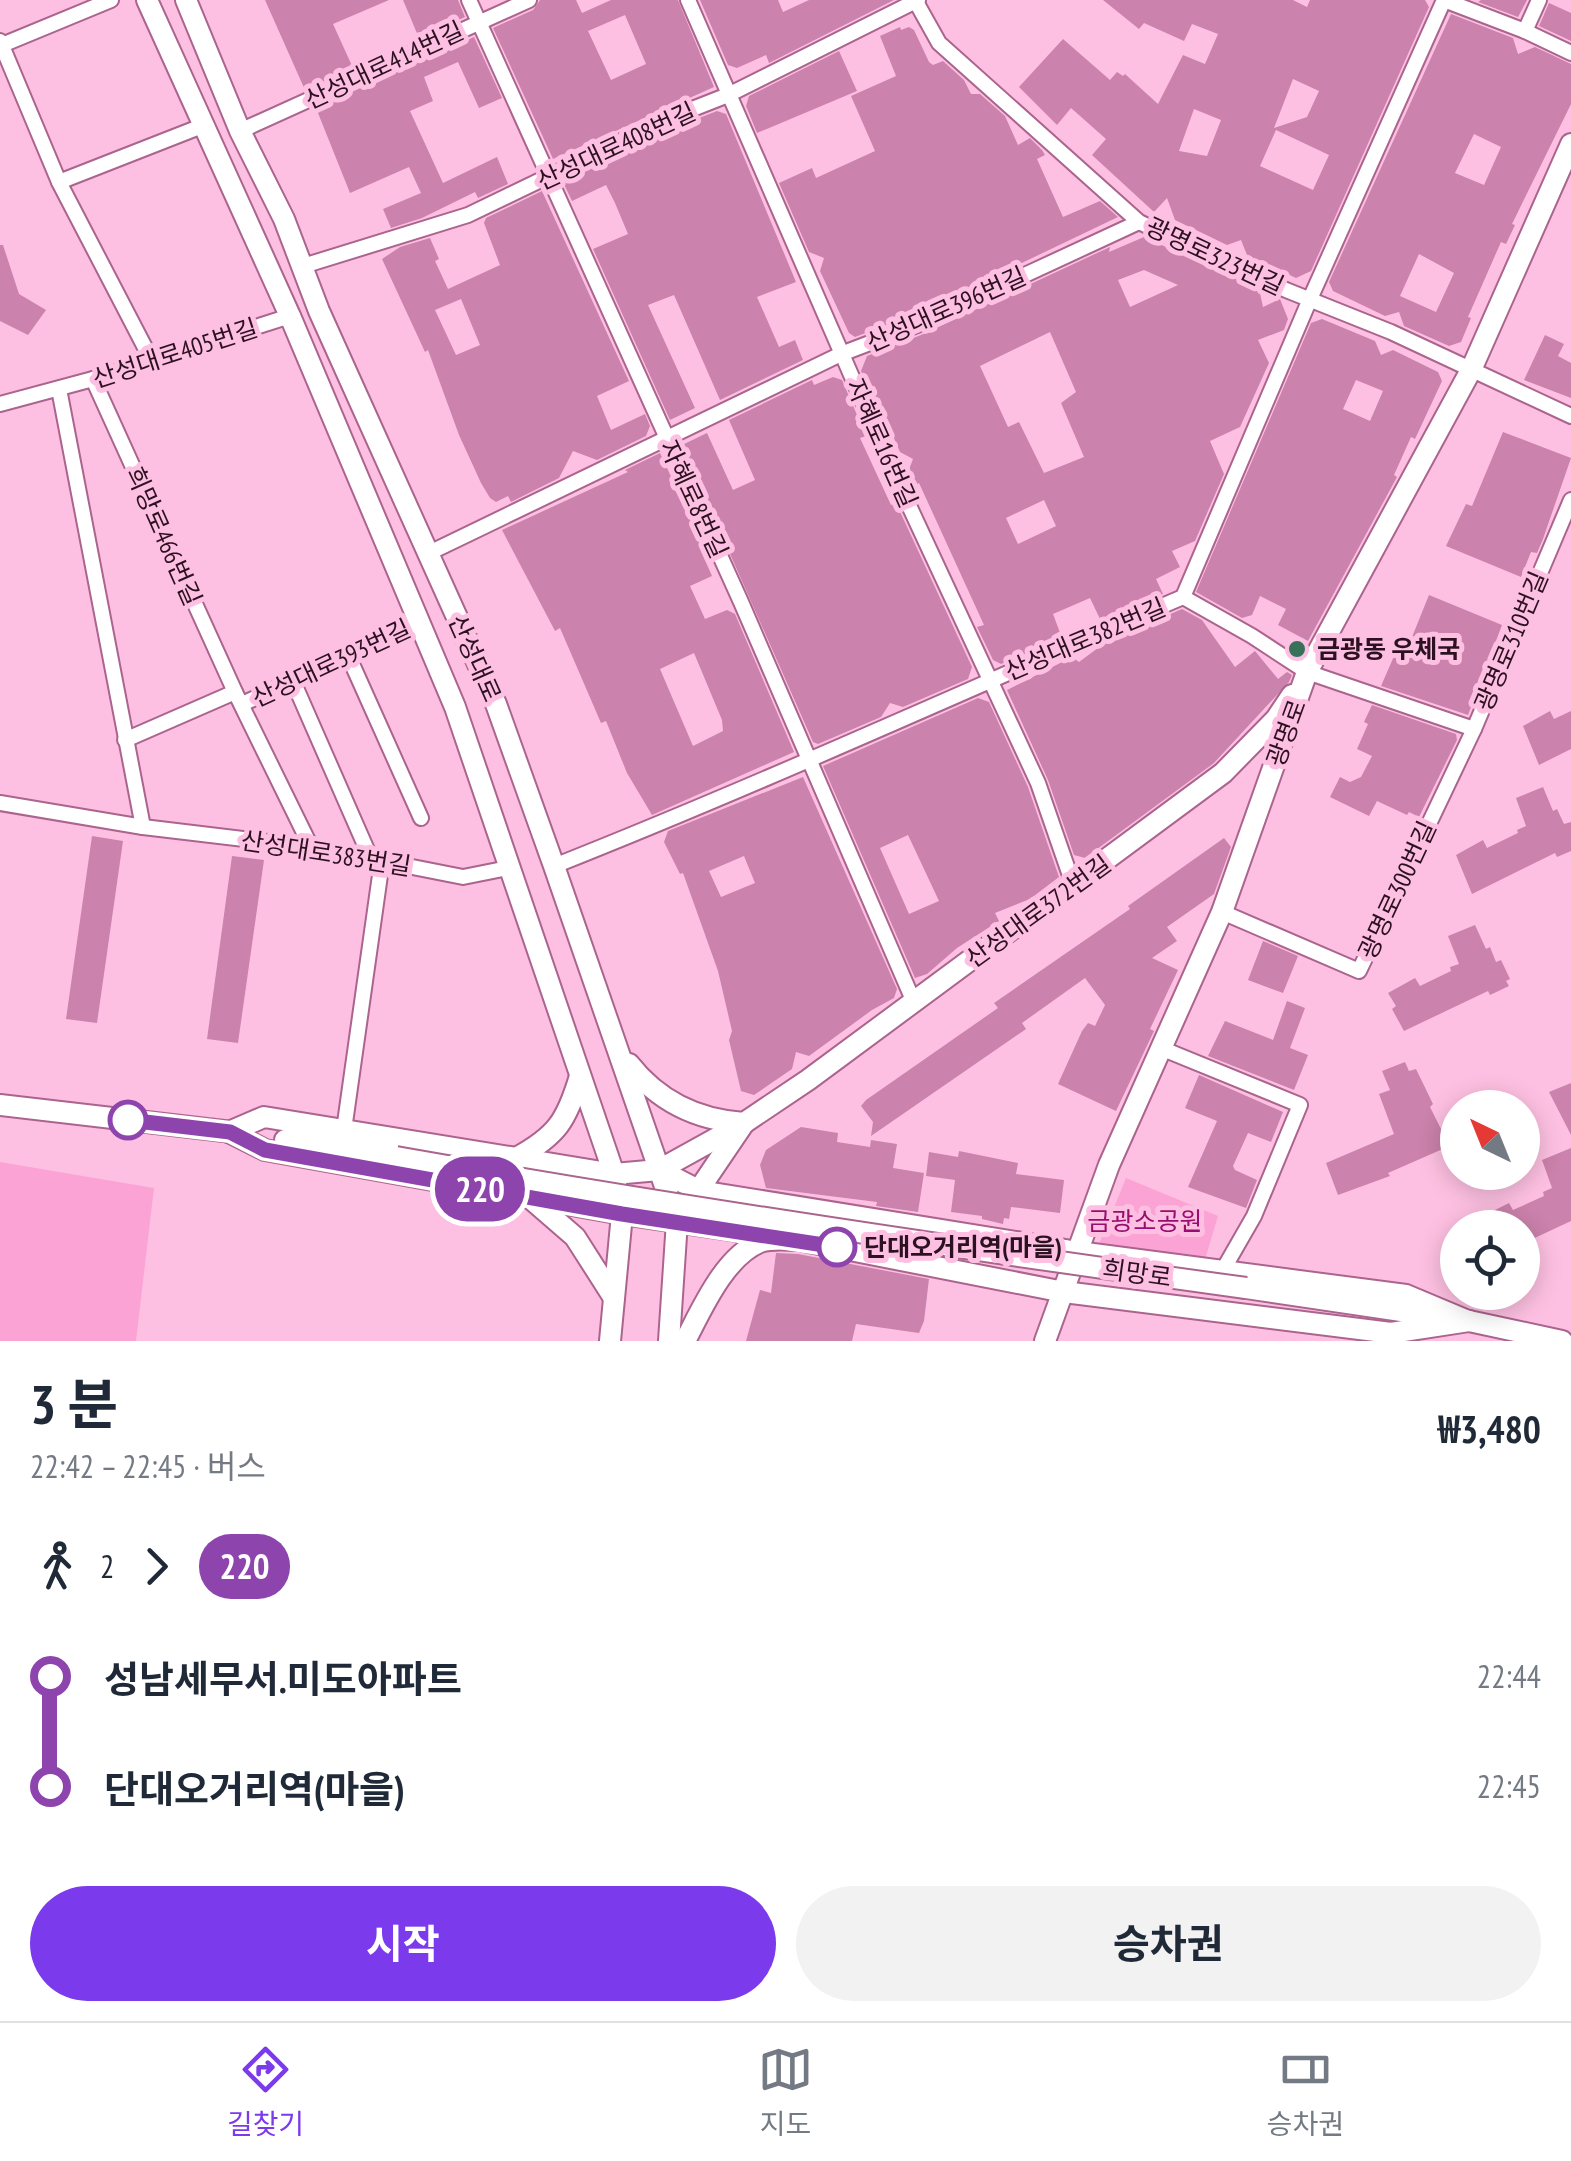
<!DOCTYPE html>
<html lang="ko">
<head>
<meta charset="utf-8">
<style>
	body { margin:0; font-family:"PT Sans Narrow","Noto Sans KR",sans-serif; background:#f2f2f3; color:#1f2937; height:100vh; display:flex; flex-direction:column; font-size:38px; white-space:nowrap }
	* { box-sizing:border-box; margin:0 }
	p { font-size:32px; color:#747a83 }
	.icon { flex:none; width:55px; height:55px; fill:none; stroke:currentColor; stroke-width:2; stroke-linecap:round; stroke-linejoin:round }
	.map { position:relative; height:1341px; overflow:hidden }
	.side { display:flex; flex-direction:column; background:#fff; flex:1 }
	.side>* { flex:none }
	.badge { padding:0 20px; border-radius:32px; font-size:35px; line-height:65px }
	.needle { width:65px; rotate:317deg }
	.buttons { position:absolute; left:1440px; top:1090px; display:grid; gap:20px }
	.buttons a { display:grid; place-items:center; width:100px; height:100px; border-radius:50%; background:#fff; box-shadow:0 5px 25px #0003; font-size:50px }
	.map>.badge { position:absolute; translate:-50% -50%; box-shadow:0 0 0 5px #fff }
	.legs { display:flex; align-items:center; gap:15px; height:110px; padding:0 30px; font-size:32px }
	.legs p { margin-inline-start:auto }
	.headline { display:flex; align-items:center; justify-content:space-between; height:170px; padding:0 30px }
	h1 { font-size:55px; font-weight:700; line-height:75px }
	.action { display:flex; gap:20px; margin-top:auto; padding:20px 30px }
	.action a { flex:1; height:115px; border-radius:60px; background:#7c3aed; color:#fff; font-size:40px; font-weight:700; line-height:115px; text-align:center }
	.action a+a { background:#f2f2f3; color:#1f2937 }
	ul { padding:0 30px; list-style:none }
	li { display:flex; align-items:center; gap:35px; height:110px; font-size:38px }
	li i { display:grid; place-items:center; width:15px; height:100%; margin:0 12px; background:currentColor }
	li i::after { content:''; width:25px; height:25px; margin:-12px; border:8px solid; border-radius:50%; background:#fff }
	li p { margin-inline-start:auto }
	li:first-child i { background:linear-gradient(#0000 50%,currentColor 0) }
	li:last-child i { background:linear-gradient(currentColor 50%,#0000 0) }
	.tabs { display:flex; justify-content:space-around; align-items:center; height:140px; border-top:2px solid #e0e1e3; background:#fff; font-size:28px; color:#747a83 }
	.tabs a { display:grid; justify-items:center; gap:5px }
	.tabs .on { color:#7c3aed }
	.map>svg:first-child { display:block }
</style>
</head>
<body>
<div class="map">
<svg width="1571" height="1341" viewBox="0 0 1571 1341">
	<rect width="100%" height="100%" fill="#fec0e2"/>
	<!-- green -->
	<g fill="#fca3d5">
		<polygon points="0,1162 154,1188 136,1341 0,1341"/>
		<polygon points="1126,1178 1218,1216 1204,1263 1097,1249"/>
	</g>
	<!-- building -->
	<g fill="#cb82ac" fill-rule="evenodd">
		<polygon points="265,0 389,0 333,24 353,68 305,90"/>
		<polygon points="403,0 458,0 465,17 419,38"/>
		<path d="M540,0H576L582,13L611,0H678L714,87L553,159L493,28L533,10ZM625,15L646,64L611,80L588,31Z"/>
		<polygon points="700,0 778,0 783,12 809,0 894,0 769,63 766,55 737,68 728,65"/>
		<path d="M1103,0H1293L1307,7L1310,0H1425L1429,7L1311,271L1296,278L1247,255L1241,240L1227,245L1175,220L1167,198L1154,212L1092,155L1106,139L1071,108L1057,125L1019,87L1063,39L1110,80L1117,72L1123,76L1125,74L1158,104L1183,55L1205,64L1218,34L1192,24L1184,41L1144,23L1139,29ZM1293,79L1319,91L1307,117L1274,128ZM1194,109L1221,120L1207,156L1179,151ZM1276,130L1329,155L1313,190L1260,166Z"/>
		<polygon points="1481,0 1527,0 1518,17 1478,2"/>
		<polygon points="1549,3 1571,13 1571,41 1539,26"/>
		<path d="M1451,14L1513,38L1518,54L1535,47L1571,64V104L1512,224L1515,225L1506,244L1501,242L1468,317L1471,318L1461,342L1449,346L1404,326L1399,312L1385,316L1333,291L1329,282ZM1474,134L1501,147L1484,185L1455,173ZM1419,254L1454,273L1436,312L1400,296Z"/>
		<polygon points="900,27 901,30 909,27 914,30 929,62 933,65 943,61 964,80 971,94 980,94 1005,116 1018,145 1030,138 1042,150 1045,155 1037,159 1063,217 1100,201 1118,217 913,315 855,337 849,333 820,271 824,258 809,252 779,183 812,168 816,178 875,151 851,96 896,76 880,36"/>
		<polygon points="474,37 502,98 479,108 458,62 424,77 433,101 410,111 443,183 497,157 508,184 478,198 475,192 422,218 391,228 383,209 421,193 409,167 350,193 316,108"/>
		<polygon points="839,51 857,91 757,133 746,106 749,96"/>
		<polygon points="717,111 726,114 796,282 757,297 779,347 795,340 803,360 720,400 674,295 648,305 695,408 670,420 593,249 628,234 615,203 606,185 572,201 563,182 671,129"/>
		<path d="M542,191L629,381L597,396L611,430L645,414L650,426L646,436L597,460L573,451L559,478L511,502L508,496L496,502L490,498L481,483L459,435L428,350L425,352L382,259L400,247L430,238L439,259L435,261L448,289L500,265L484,223L486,218ZM461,299L480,345L456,355L435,310Z"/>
		<path d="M1144,237L1259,289L1263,307L1280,299L1288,319L1284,330L1258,340L1269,363L1240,427L1210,441L1224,474L1195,541L1172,551L1180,567L1156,579L1163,594L1101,621L1090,598L1053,614L1062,638L1001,664L993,660L977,627L984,625L919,483L914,486L908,472L913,459L900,452L890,429L885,427L861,371L867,356L921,335L1110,247L1109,252ZM1144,270L1178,285L1130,307L1118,280ZM1050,332L1076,392L1061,403L1084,457L1044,473L1019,422L1008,427L980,366ZM1044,500L1056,526L1018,544L1006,518Z"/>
		<polygon points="0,245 3,245 19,294 46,310 28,335 0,321"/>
		<path d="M1322,319L1375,341L1381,355L1393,350L1438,372L1442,381L1415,439L1411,437L1394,475L1397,477L1308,641L1278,625L1286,609L1260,596L1252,615L1242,618L1196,592L1311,323ZM1356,380L1383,391L1370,421L1343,409Z"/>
		<polygon points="1545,335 1564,344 1558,356 1571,363 1571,398 1524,380"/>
		<polygon points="833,377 842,380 866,436 860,438 891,505 896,503 972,667 968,679 903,707 890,703 881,717 818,744 813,742 682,445 707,433 733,490 755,480 729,420 812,380 814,385"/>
		<polygon points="1503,432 1571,458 1543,539 1537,553 1531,552 1521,577 1446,546 1466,504 1472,506"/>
		<path d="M660,453L705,549L701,551L712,576L690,586L705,619L727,610L735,614L794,752L652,815L627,773L606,721L601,723L560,628L555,631L502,530L628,472L625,470ZM694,653L722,720L723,731L693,746L660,669Z"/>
		<polygon points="1429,595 1502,625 1468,715 1381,686 1402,638 1410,642"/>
		<polygon points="1182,609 1202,620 1235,667 1255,651 1278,679 1287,672 1292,675 1289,682 1214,763 1085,858 1074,855 1048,780 1007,690 1072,657 1079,662 1106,642"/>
		<path d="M978,698L989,702L1028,787L1059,877L1030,899L995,913L999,921L957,948L927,974L915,978L823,766ZM908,835L939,901L909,914L880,848Z"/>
		<polygon points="1372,705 1456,734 1457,740 1419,817 1409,812 1407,815 1377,801 1369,816 1330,797 1340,777 1350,782 1361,777 1372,756 1357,749 1368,724 1364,722"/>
		<polygon points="1550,711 1554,719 1571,711 1571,749 1539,765 1523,726"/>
		<path d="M803,777L897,989L894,998L872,1010L809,1056L796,1052L792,1069L754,1095L741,1091L729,1040L732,1031L718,971L683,873L680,874L664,842L668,831ZM744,856L755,883L721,897L709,871Z"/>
		<polygon points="1543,787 1553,811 1557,809 1564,824 1571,822 1571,851 1557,857 1555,853 1472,894 1456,855 1483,840 1487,848 1518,833 1517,830 1526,826 1516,798"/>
		<polygon points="92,836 123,841 97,1023 66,1019"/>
		<polygon points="1224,838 1231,847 1214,894 1167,927 1177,941 1152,958 1178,970 1150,1029 1154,1031 1116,1111 1058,1084 1082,1031 1088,1023 1095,1026 1105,1005 1085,978 1022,1023 1026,1029 871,1136 873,1122 861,1106 866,1100 998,1008 994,1003 1130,909 1128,906"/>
		<polygon points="232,856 264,860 238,1043 207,1039"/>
		<polygon points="1475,925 1486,949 1490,947 1496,962 1501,960 1510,979 1506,981 1509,986 1490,995 1488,991 1404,1031 1392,1009 1396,1006 1388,993 1415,978 1420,986 1451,971 1450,967 1459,964 1448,936"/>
		<polygon points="1263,941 1298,956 1283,993 1248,980"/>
		<polygon points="1287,1001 1305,1008 1290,1048 1308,1055 1294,1090 1208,1056 1225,1021 1273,1040"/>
		<polygon points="1405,1062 1409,1071 1416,1069 1433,1104 1430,1107 1446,1139 1442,1141 1445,1148 1388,1173 1390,1176 1338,1195 1326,1163 1394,1134 1379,1094 1390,1090 1382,1071"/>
		<polygon points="1199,1075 1283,1112 1271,1142 1248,1133 1233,1166 1235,1170 1257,1180 1246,1208 1188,1187 1217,1121 1185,1108"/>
		<polygon points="1571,1083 1571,1135 1549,1092"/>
		<polygon points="801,1127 838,1133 837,1142 870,1147 871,1140 897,1144 893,1168 924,1173 918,1212 876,1206 877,1202 766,1188 760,1165 766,1150"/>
		<polygon points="1571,1148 1571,1221 1522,1244 1522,1228 1487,1228 1481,1217 1509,1203 1513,1210 1544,1196 1543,1192 1552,1188 1542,1160"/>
		<polygon points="959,1151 1018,1163 1016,1174 1064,1180 1060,1213 1011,1207 1009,1219 1004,1218 1003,1224 982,1219 982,1216 951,1212 955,1180 926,1176 929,1152 958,1157"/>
		<polygon points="776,1253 798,1254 929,1279 924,1321 919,1333 856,1324 852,1341 746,1341 760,1290 771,1293"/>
	</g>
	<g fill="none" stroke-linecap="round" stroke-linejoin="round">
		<!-- street casing -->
		<g stroke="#ab648d" stroke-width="18">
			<g id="street">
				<polyline points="469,0 741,602 913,1000"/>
				<polyline points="688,0 892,469 1038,783 1074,887"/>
				<polyline points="915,0 939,43 1139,222 1286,290 1391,332 1571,416"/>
				<polyline points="1444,0 1525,31 1571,53"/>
				<polyline points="1525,31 1539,0"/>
				<polyline points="0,41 59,182 152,361"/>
				<polyline points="2,45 111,0"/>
				<polyline points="240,131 529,0"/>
				<polyline points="59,182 202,126"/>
				<polyline points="303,266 468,215 667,119 728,95 918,0"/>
				<polyline points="93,379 235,692 311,847"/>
				<polyline points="59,389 143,827"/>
				<polyline points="0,404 93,379 290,316"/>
				<polyline points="429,553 841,354 917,325 1139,222"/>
				<polyline points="1183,597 1252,636 1307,672 1474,729"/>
				<polyline points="348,655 421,818"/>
				<polyline points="293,681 371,859"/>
				<polyline points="242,704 421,622"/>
				<polyline points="125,740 235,692"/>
				<polyline points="0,803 143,827 311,847 463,877 508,868"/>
				<path d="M554,866C766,782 973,687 1183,597L1310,299L1444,0"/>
				<polyline points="1222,912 1359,971 1474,729 1571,500"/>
				<polyline points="1163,1049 1300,1105 1254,1216 1223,1270"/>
				<polyline points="344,1130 382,861"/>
			</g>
		</g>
		<!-- secondary casing -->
		<g stroke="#ab648d" stroke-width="24">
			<g id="secondary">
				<polyline points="0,1105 241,1133"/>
				<polyline points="229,1132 265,1150 622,1214 799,1240 1064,1292 1391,1333 1469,1321"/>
				<polyline points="229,1132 264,1117 614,1174 659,1170 744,1123 808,1080 1223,773 1276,719 1292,695"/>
				<polyline points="285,1140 396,1157"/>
				<polyline points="659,1170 700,1191 1078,1252 1406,1295 1468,1321"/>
				<polyline points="1246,1288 1469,1321 1562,1341"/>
				<polyline points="1045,1341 1109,1165 1222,912 1307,672 1471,370 1571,144"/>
			</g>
		</g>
		<!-- primary casing -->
		<g stroke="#ab648d" stroke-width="24">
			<g id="primary">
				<polyline points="147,0 290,316 455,707 614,1174 622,1214 610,1341"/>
				<polyline points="186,0 240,131 284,219 319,311 496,704 554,866 677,1221 669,1341"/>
				<path d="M629,1064C658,1101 697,1120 744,1123L681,1216"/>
				<path d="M516,1158C557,1136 567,1120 580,1076"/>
				<polyline points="530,1198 575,1237 614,1298"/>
				<path d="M685,1341C702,1309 724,1257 760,1242C771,1238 788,1240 799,1240"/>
			</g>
		</g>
		<!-- street -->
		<use href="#street" stroke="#fff" stroke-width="14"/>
		<!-- secondary -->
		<use href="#secondary" stroke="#fff" stroke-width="20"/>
		<!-- primary -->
		<use href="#primary" stroke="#fff" stroke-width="20"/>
		<!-- secondary-bridge casing -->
		<g stroke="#ab648d" stroke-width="24" stroke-linecap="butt">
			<path id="secondary-bridge" d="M396,1157C679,1207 962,1249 1246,1288"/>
		</g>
		<!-- secondary-bridge -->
		<use href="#secondary-bridge" stroke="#fff" stroke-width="20"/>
	</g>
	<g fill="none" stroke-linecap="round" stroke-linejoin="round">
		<!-- line-1 casing -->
		<g stroke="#fff" stroke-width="22">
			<polyline id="line-1" points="128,1120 230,1132 265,1150 622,1214 837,1247"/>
		</g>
		<!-- line-1 -->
		<use href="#line-1" stroke="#8e44ad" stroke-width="15"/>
	</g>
	<!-- markers -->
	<circle fill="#38715a" stroke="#fec0e2" stroke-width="4" cx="1297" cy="649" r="10"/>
	<g fill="#fff" stroke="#8e44ad" stroke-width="5">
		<circle cx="128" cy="1120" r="18"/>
		<circle cx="837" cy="1247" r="18"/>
	</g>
	<g text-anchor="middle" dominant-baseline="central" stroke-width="10" stroke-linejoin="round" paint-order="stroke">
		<!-- street labels -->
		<g font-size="25" fill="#2c1121" stroke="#fec0e2">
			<text transform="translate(384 65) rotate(-25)">산성대로414번길</text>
			<text transform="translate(616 146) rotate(-25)">산성대로408번길</text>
			<text transform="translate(1215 256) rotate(25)">광명로323번길</text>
			<text transform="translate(946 309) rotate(-24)">산성대로396번길</text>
			<text transform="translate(175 353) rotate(-18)">산성대로405번길</text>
			<text transform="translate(882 443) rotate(66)">자혜로16번길</text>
			<text transform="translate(694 499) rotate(65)">자혜로8번길</text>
			<text transform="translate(164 536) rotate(66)">희망로466번길</text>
			<text transform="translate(1085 639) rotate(-23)">산성대로382번길</text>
			<text transform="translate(1511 641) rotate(-67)">광명로310번길</text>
			<text transform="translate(475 658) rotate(66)">산성대로</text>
			<text transform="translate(331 663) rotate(-25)">산성대로393번길</text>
			<text transform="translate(1286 733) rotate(-70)">광명로</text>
			<text transform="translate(326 853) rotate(9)">산성대로383번길</text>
			<text transform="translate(1397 890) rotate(-65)">광명로300번길</text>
			<text transform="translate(1038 911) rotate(-36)">산성대로372번길</text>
			<text transform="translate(1137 1273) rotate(8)">희망로</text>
		</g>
		<!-- poi labels -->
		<g font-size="25" font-weight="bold" fill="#2c1121" stroke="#fec0e2" text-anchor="start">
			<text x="1317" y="649">금광동 우체국</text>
		</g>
		<!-- park labels -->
		<g font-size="25" fill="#970e6e" stroke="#fec0e2">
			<text x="1145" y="1221">금광소공원</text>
		</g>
		<!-- stop labels -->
		<g font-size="25" font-weight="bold" fill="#2c1121" stroke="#fec0e2" text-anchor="start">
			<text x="864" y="1247">단대오거리역(마을)</text>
		</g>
	</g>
</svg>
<div class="buttons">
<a><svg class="needle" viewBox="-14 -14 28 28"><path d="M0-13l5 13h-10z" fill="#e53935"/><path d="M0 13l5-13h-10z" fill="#747a83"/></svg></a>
<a><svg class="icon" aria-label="locate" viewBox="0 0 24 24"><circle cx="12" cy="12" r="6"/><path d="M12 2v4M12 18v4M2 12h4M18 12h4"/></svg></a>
</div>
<b class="badge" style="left:480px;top:1189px;background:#8e44ad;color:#fff">220</b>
</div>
<section class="side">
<div class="headline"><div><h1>3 분</h1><p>22:42 – 22:45 · 버스</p></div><b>₩3,480</b></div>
<div class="legs"><svg class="icon" aria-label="walk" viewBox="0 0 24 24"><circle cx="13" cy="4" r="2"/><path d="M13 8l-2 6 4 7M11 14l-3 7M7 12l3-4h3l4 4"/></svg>2<svg class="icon" aria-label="forward" viewBox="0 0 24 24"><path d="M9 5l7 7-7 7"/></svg><b class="badge" style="background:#8e44ad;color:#fff">220</b></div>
<ul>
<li><i style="color:#8e44ad"></i><b>성남세무서.미도아파트</b><p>22:44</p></li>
<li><i style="color:#8e44ad"></i><b>단대오거리역(마을)</b><p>22:45</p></li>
</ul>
<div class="action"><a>시작</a><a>승차권</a></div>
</section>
<nav class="tabs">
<a class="on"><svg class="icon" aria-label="directions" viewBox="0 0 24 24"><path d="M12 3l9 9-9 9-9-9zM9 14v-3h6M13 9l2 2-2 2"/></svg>길찾기</a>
<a><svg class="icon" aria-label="map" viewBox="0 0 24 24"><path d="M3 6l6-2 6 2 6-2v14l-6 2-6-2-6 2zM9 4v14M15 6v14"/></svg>지도</a>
<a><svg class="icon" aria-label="tickets" viewBox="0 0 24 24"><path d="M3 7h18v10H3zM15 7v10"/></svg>승차권</a>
</nav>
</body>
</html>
